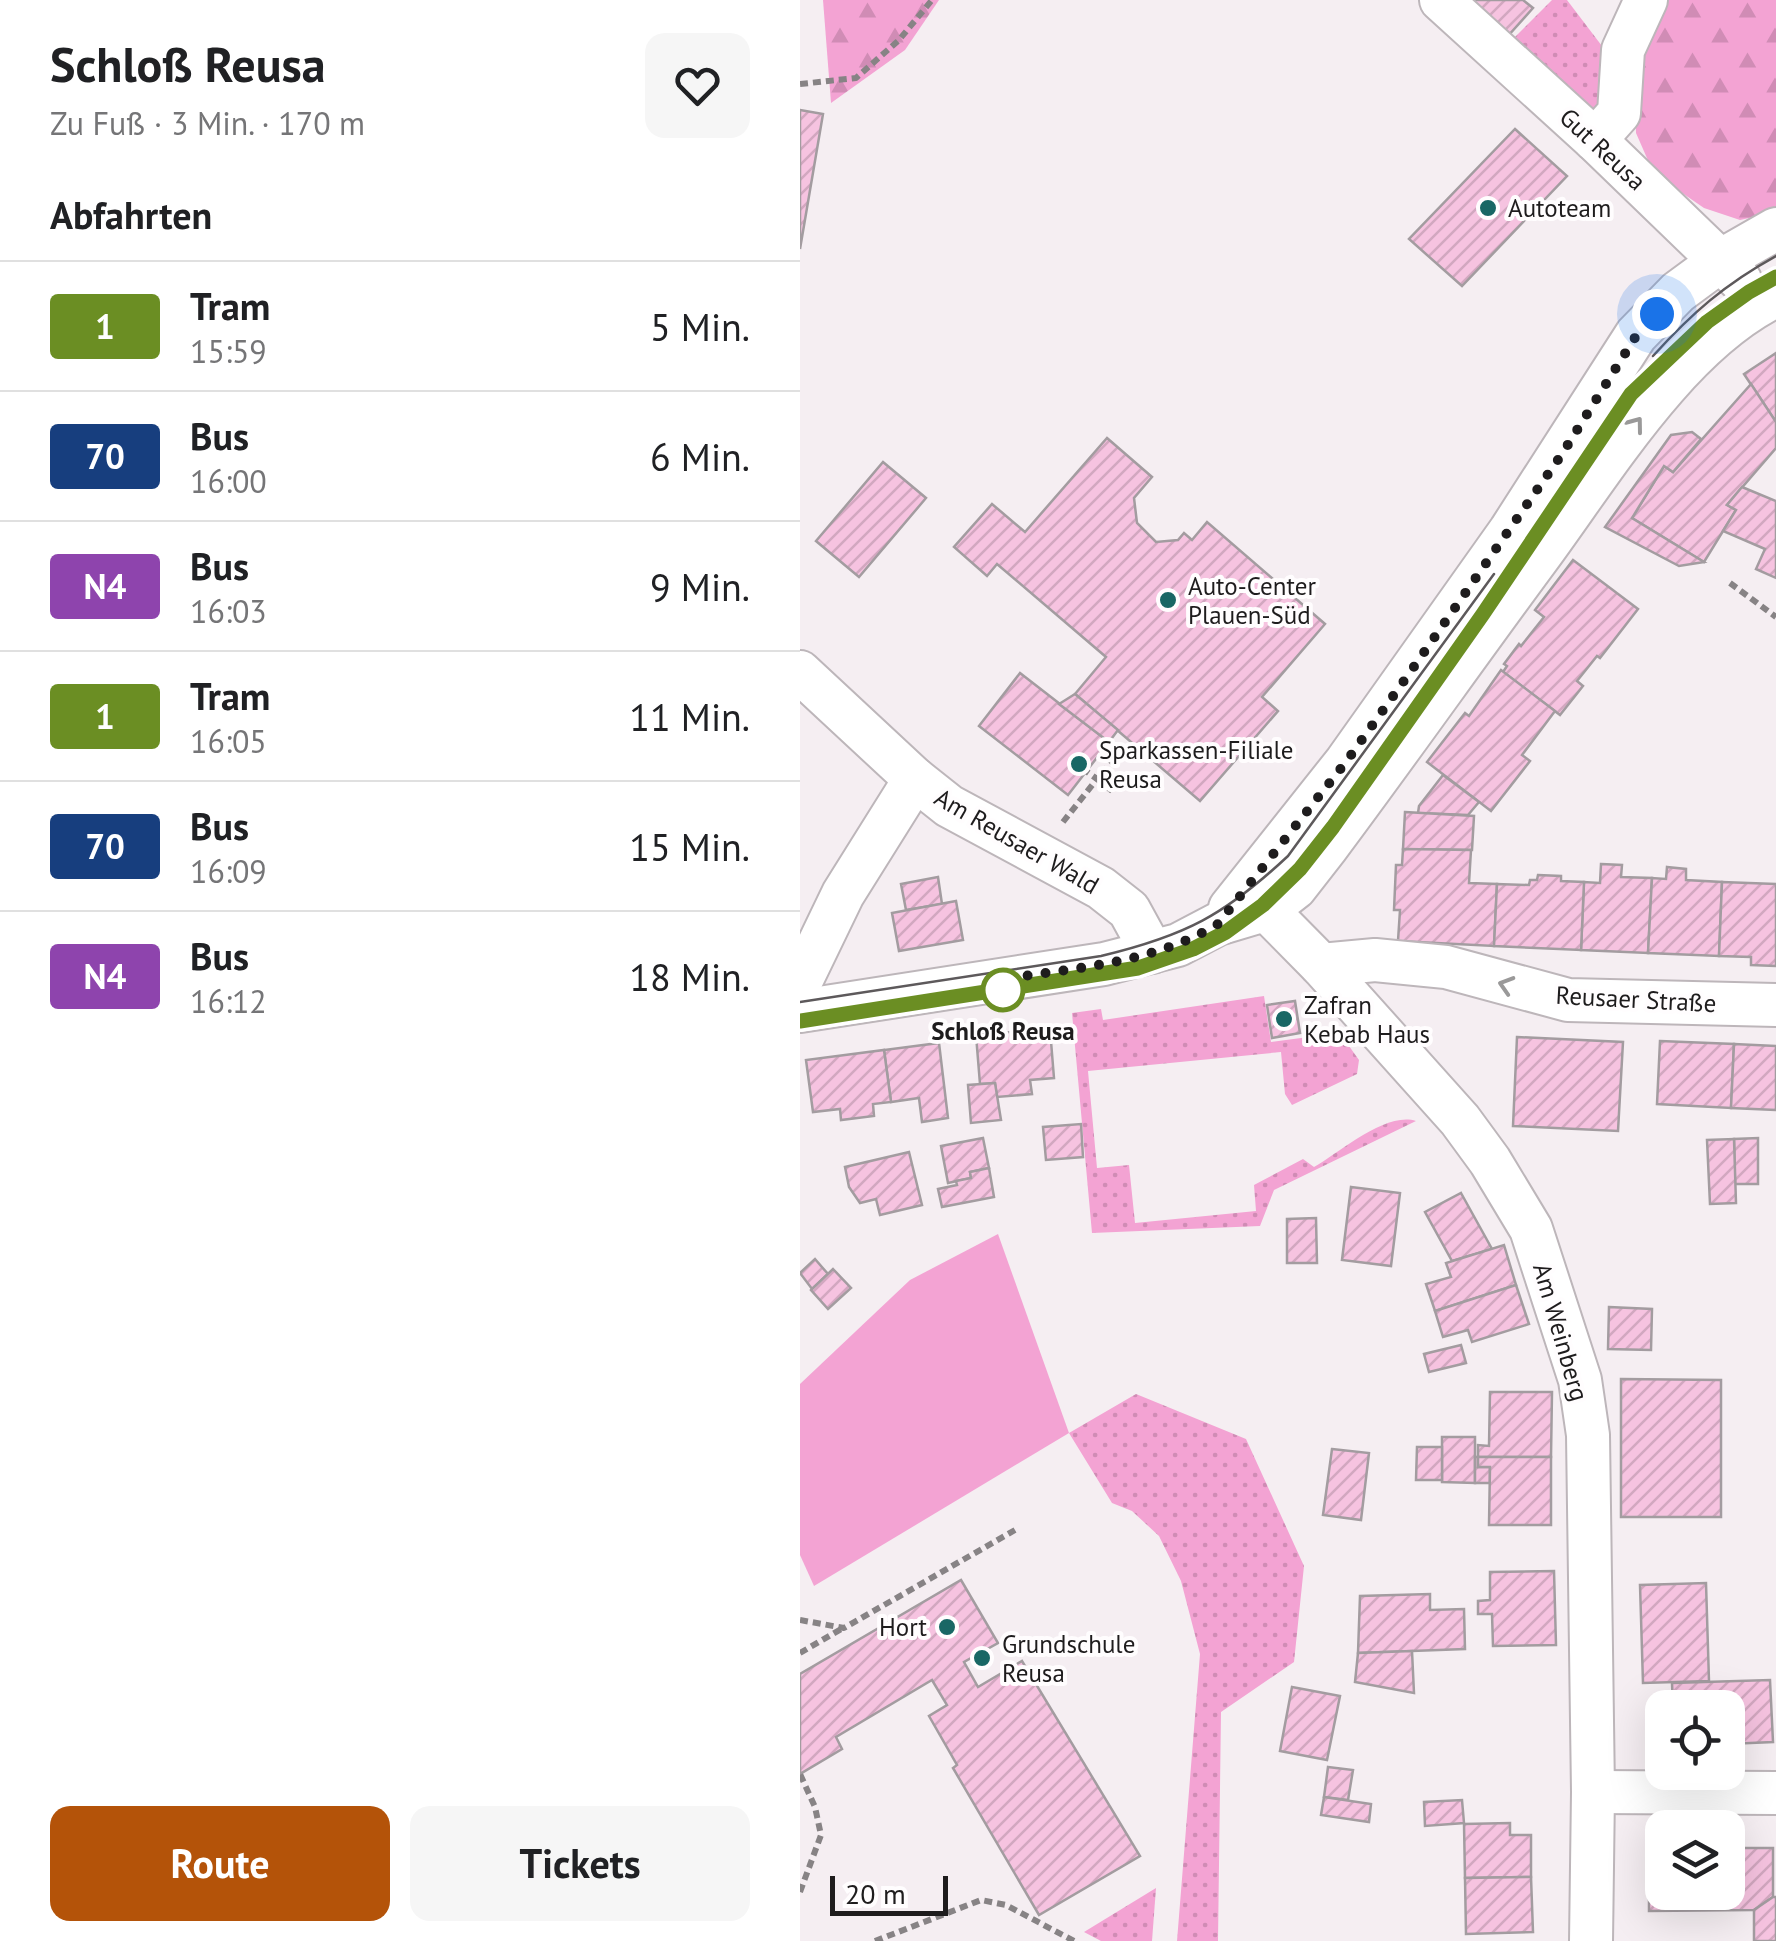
<!DOCTYPE html>
<html lang="de">
<head>
<meta charset="utf-8">
<style>
	body { margin:0; font-family:"PT Sans",sans-serif; background:#f6f6f6; color:#202124; height:100vh; display:flex; flex-direction:column; font-size:38px; white-space:nowrap }
	* { box-sizing:border-box; margin:0 }
	p { font-size:32px; color:#757577 }
	.icon { flex:none; width:55px; height:55px; fill:none; stroke:currentColor; stroke-width:2; stroke-linecap:round; stroke-linejoin:round }
	.map { position:relative; flex:1; overflow:hidden }
	.side { display:flex; flex-direction:column; background:#fff; width:800px }
	.side>* { flex:none }
	.badge { padding:0 20px; border-radius:8px; font-size:35px; line-height:65px }
	.buttons { position:absolute; left:845px; top:1690px; display:grid; gap:20px }
	.buttons a { display:grid; place-items:center; width:100px; height:100px; border-radius:20px; background:#fff; box-shadow:0 10px 40px #0002; font-size:50px }
	.scale { position:absolute; left:30px; bottom:25px; width:118px; box-sizing:border-box; padding-left:10px; border:5px solid #1e1c1d; border-top:0; font-size:28px; line-height:35px; white-space:nowrap; color:#1e1c1d; -webkit-text-stroke:8px #fffdfe; paint-order:stroke }
	.you { position:absolute; width:50px; height:50px; margin:-25px; border:8px solid #fff; border-radius:50%; background:#1a73e8; box-shadow:0 0 0 15px #1a73e833 }
	.map>.badge { position:absolute; translate:-50% -50%; box-shadow:0 0 0 5px #fff }
	h2 { padding:0 50px; font-size:38px; line-height:90px }
	.round { display:grid; place-items:center; flex:none; width:105px; height:105px; border-radius:20px; background:#f6f6f6 }
	.head { display:flex; align-items:center; justify-content:space-between; height:170px; padding:0 50px }
	h1 { font-size:48px; font-weight:600; line-height:75px }
	.primary-button { display:flex; gap:20px; margin-top:auto; padding:20px 50px }
	.primary-button a { flex:1; height:115px; border-radius:20px; background:#b45309; color:#fff; font-size:40px; font-weight:600; line-height:115px; text-align:center }
	.primary-button a+a { background:#f6f6f6; color:#202124 }
	ul { padding:0; list-style:none }
	li { display:flex; align-items:center; gap:30px; height:130px; padding:0 50px; border-top:2px solid #e0e0e0 }
	li div { flex:1 }
	li b { display:block; font-size:38px }
	li em { font-style:normal }
	li .badge { min-width:110px; font-weight:700; text-align:center }
	main { display:flex; flex:1; min-height:0 }
	.map>svg:first-child { display:block }
</style>
</head>
<body>
<main>
<section class="side">
<div class="head"><div><h1>Schloß Reusa</h1><p>Zu Fuß · 3 Min. · 170 m</p></div><a class="round"><svg class="icon" aria-label="heart" viewBox="0 0 24 24"><path d="M12 20l-8-8c-3-5 5-10 8-4 3-6 11-1 8 4z"/></svg></a></div>
<h2>Abfahrten</h2>
<ul>
<li><span class="badge" style="background:#6b8e23;color:#fff">1</span><div><b>Tram</b><p>15:59</p></div><em>5 Min.</em></li>
<li><span class="badge" style="background:#173e7e;color:#fff">70</span><div><b>Bus</b><p>16:00</p></div><em>6 Min.</em></li>
<li><span class="badge" style="background:#8e44ad;color:#fff">N4</span><div><b>Bus</b><p>16:03</p></div><em>9 Min.</em></li>
<li><span class="badge" style="background:#6b8e23;color:#fff">1</span><div><b>Tram</b><p>16:05</p></div><em>11 Min.</em></li>
<li><span class="badge" style="background:#173e7e;color:#fff">70</span><div><b>Bus</b><p>16:09</p></div><em>15 Min.</em></li>
<li><span class="badge" style="background:#8e44ad;color:#fff">N4</span><div><b>Bus</b><p>16:12</p></div><em>18 Min.</em></li>
</ul>
<div class="primary-button"><a>Route</a><a>Tickets</a></div>
</section>
<div class="map">
<svg width="976" height="1941" viewBox="0 0 976 1941">
	<defs>
		<pattern id="grass-dots" width="8" height="8" patternUnits="userSpaceOnUse" patternTransform="scale(2.5)"><rect width="8" height="8" fill="#f3a3d3"/><path d="M2 2h.1M6 6h.1" fill="none" stroke="#d08cb5" stroke-width="1.8" stroke-linecap="round"/></pattern>
		<pattern id="forest-firs" width="22" height="20" patternUnits="userSpaceOnUse" patternTransform="scale(2.5)"><rect width="22" height="20" fill="#f3a3d3"/><path d="M5 1l3.5 6h-7zM16 11l3.5 6h-7z" fill="#d08cb5"/></pattern>
		<pattern id="building-hatch" width="6" height="6" patternUnits="userSpaceOnUse" patternTransform="scale(2.5)"><rect width="6" height="6" fill="#f6c3e0"/><path d="M-1 1l2-2M0 6l6-6M5 7l2-2" fill="none" stroke="#d2a7c0"/></pattern>
	</defs>
	<rect width="100%" height="100%" fill="#f5eef2"/>
	<!-- grass -->
	<g fill="url(#grass-dots)">
		<polygon points="752,0 767,0 805,50 805,101 793,110 711,41"/>
		<path d="M464,996L471,1042L531,1034L544,1039L559,1060L557,1074L492,1105L485,1094L481,1052L288,1071L297,1168L329,1165L335,1223L456,1211L454,1185L503,1159L514,1167C539,1153 586,1111 616,1121L474,1190L460,1226L292,1233L272,1013L301,1009L303,1020Z"/>
		<polygon points="336,1394 446,1439 504,1566 494,1662 421,1712 418,1941 377,1941 400,1654 381,1581 359,1536 332,1511 312,1503 269,1433"/>
		<polygon points="356,1888 352,1941 301,1941 284,1932"/>
	</g>
	<!-- forest -->
	<g fill="url(#forest-firs)">
		<polygon points="23,0 139,0 105,50 31,103"/>
		<polygon points="864,0 976,0 976,212 940,220 904,208 869,184 850,165 836,133 835,71"/>
	</g>
	<!-- green -->
	<polygon fill="#f3a3d3" points="198,1234 269,1433 14,1586 0,1555 0,1384 110,1280"/>
	<!-- building -->
	<g fill="url(#building-hatch)" stroke="#a39ca0" stroke-width="2.5">
		<polygon points="665,0 723,0 733,8 707,37"/>
		<polygon points="0,110 23,114 0,249"/>
		<polygon points="715,129 767,176 662,286 609,239"/>
		<polygon points="976,353 976,422 944,374"/>
		<polygon points="951,384 976,422 976,448 927,505 936,510 904,562 832,518 864,466 873,472"/>
		<polygon points="892,432 901,439 873,472 864,466 832,518 904,562 879,566 805,527 871,435"/>
		<polygon points="307,438 352,477 334,498 337,523 356,542 378,540 384,533 392,540 407,522 525,624 462,697 478,711 400,801 275,694 306,657 197,564 187,576 154,547 192,504 225,532"/>
		<polygon points="83,462 126,498 59,577 16,541"/>
		<polygon points="942,487 976,501 976,578 956,569 965,549 923,531 936,510 927,505"/>
		<polygon points="773,560 838,609 800,658 797,656 777,681 783,686 760,715 703,672 707,666 704,664 719,644 721,646 744,617 735,610"/>
		<polygon points="701,670 755,711 722,755 730,761 691,811 627,762 665,713 669,716"/>
		<polygon points="220,673 309,742 268,795 179,726"/>
		<polygon points="275,694 318,730 309,742 259,704"/>
		<polygon points="643,775 679,802 668,815 618,813 619,806"/>
		<polygon points="605,812 674,816 672,850 603,849"/>
		<polygon points="603,849 671,850 669,883 697,884 694,946 598,941 600,910 594,910 596,865 602,865"/>
		<polygon points="801,864 822,865 821,877 852,878 848,953 781,950 784,882 800,883"/>
		<polygon points="867,867 886,869 886,880 922,882 919,956 848,953 852,878 866,879"/>
		<polygon points="738,875 761,876 761,881 784,882 781,950 694,946 697,884 729,885 730,880 737,880"/>
		<polygon points="138,877 142,904 106,910 101,884"/>
		<polygon points="922,882 976,884 976,966 951,965 951,957 919,956"/>
		<polygon points="156,901 163,940 99,951 92,913"/>
		<polygon points="495,1001 500,1033 472,1038 467,1005"/>
		<polygon points="250,1029 254,1078 230,1080 232,1094 197,1097 195,1083 180,1084 176,1035"/>
		<polygon points="717,1037 823,1042 818,1131 713,1126"/>
		<polygon points="860,1041 934,1044 931,1108 857,1104"/>
		<polygon points="139,1043 148,1118 122,1122 119,1098 91,1102 84,1050"/>
		<polygon points="934,1044 976,1046 976,1110 931,1108"/>
		<polygon points="84,1050 91,1102 73,1104 74,1116 41,1120 40,1109 13,1112 6,1060"/>
		<polygon points="195,1083 201,1120 171,1123 168,1085"/>
		<polygon points="281,1124 283,1157 246,1160 243,1127"/>
		<polygon points="183,1138 189,1168 170,1172 171,1178 148,1183 141,1146"/>
		<polygon points="958,1138 958,1184 935,1184 934,1139"/>
		<polygon points="934,1139 936,1203 910,1204 907,1140"/>
		<polygon points="109,1152 122,1205 80,1215 76,1199 60,1203 49,1187 45,1167"/>
		<polygon points="189,1168 194,1197 142,1207 138,1189 157,1185 156,1181 171,1178 170,1172"/>
		<polygon points="551,1187 600,1193 591,1266 542,1260"/>
		<polygon points="661,1193 692,1249 652,1261 625,1212"/>
		<polygon points="516,1218 517,1263 487,1263 487,1219"/>
		<polygon points="704,1245 716,1285 635,1311 626,1284 651,1277 646,1263"/>
		<polygon points="15,1259 28,1274 12,1289 0,1273"/>
		<polygon points="33,1269 51,1288 28,1309 11,1290"/>
		<polygon points="716,1285 729,1324 672,1342 668,1330 643,1337 635,1311"/>
		<polygon points="809,1307 852,1309 851,1350 808,1349"/>
		<polygon points="661,1345 666,1363 629,1372 624,1354"/>
		<polygon points="821,1379 921,1380 921,1517 821,1517"/>
		<polygon points="690,1392 752,1392 751,1457 678,1457 678,1445 689,1446"/>
		<polygon points="642,1437 675,1437 675,1483 642,1482"/>
		<polygon points="617,1447 642,1447 642,1480 616,1480"/>
		<polygon points="532,1449 569,1453 561,1520 523,1515"/>
		<polygon points="675,1457 678,1457 678,1467 690,1467 690,1483 675,1483"/>
		<polygon points="678,1457 751,1457 751,1525 689,1525 690,1467 678,1467"/>
		<polygon points="754,1571 756,1645 693,1646 692,1614 678,1614 678,1601 690,1600 690,1572"/>
		<polygon points="161,1580 198,1643 164,1662 178,1687 222,1661 340,1856 239,1915 153,1768 157,1765 129,1716 147,1705 132,1680 36,1737 42,1749 0,1774 0,1674"/>
		<polygon points="906,1583 909,1681 843,1683 840,1585"/>
		<polygon points="630,1594 630,1610 664,1609 665,1649 558,1653 560,1596"/>
		<polygon points="612,1651 614,1693 555,1682 558,1653"/>
		<polygon points="970,1680 973,1742 928,1744 928,1708 873,1708 872,1683"/>
		<polygon points="492,1687 540,1696 527,1760 480,1751"/>
		<polygon points="528,1767 553,1770 548,1800 524,1797"/>
		<polygon points="524,1797 571,1804 569,1822 521,1815"/>
		<polygon points="662,1800 664,1823 625,1826 624,1802"/>
		<polygon points="710,1823 710,1835 731,1835 731,1877 665,1878 664,1824"/>
		<polygon points="928,1848 973,1848 973,1897 954,1910 849,1911 849,1849 862,1849 862,1892 928,1892"/>
		<polygon points="731,1877 733,1932 666,1934 665,1878"/>
		<polygon points="973,1897 976,1897 976,1941 954,1941 954,1910"/>
	</g>
	<g fill="none" stroke-linecap="round" stroke-linejoin="round">
		<!-- minor casing -->
		<g stroke="#bdb6ba" stroke-width="46">
			<g id="minor">
				<polyline points="641,0 795,140 940,280"/>
				<polyline points="795,140 819,113 823,50 846,0"/>
				<polyline points="0,672 115,779 43,894 0,983"/>
				<polyline points="115,779 149,806 301,888 329,910 352,952"/>
				<polyline points="446,889 521,965 660,1120 690,1161 731,1229 780,1380 788,1435 793,1792 791,1941"/>
				<polyline points="430,908 546,762 710,531 836,335 878,292 920,261 976,229"/>
				<polyline points="521,965 575,960 646,967 768,1000 976,1005"/>
				<path d="M0,1011L304,964L378,945L418,924L468,909L495,888L527,847C598,752 667,654 738,558C801,473 878,343 976,296"/>
				<polyline points="793,1792 976,1793"/>
			</g>
		</g>
		<!-- path -->
		<g stroke="#878385" stroke-width="6" stroke-dasharray="8 5" stroke-linecap="butt">
			<polyline points="0,84 56,78 99,40 132,0"/>
			<polyline points="930,583 976,617"/>
			<polyline points="312,791 297,779 314,759"/>
			<polyline points="263,822 297,779 286,771"/>
			<polyline points="0,1620 44,1628 215,1530"/>
			<polyline points="0,1653 43,1628"/>
			<polyline points="0,1892 21,1835 15,1807 0,1774"/>
			<polyline points="75,1941 181,1900 206,1905 274,1941"/>
		</g>
		<!-- minor -->
		<use href="#minor" stroke="#fff" stroke-width="42"/>
		<!-- tram -->
		<g stroke="#5d595b" stroke-width="2.5">
			<path d="M853,356C892,313 925,284 976,256"/>
			<path d="M0,1002L301,956C385,936 425,915 488,856L694,574"/>
			<polyline points="0,1022 298,977 339,968 393,949 427,932 463,905 500,869 683,615 831,394 907,322 976,277"/>
		</g>
	</g>
	<!-- one-way arrows -->
	<defs><path id="oneway-chevron" d="M-2-3.5L2.5 0L-2 3.5" fill="none" stroke-width="1.6" stroke-linecap="round" stroke-linejoin="round" transform="scale(2.5)"/></defs>
	<g stroke="#9a9999">
		<use href="#oneway-chevron" transform="translate(836 424) rotate(-53)"/>
		<use href="#oneway-chevron" transform="translate(706 985) rotate(-163)"/>
	</g>
	<g fill="none" stroke-linecap="round" stroke-linejoin="round">
		<!-- line casing -->
		<g stroke="#fff" stroke-width="22">
			<polyline id="line" points="0,1021 338,968 393,949 426,932 463,905 500,869 533,827 683,614 831,394 907,322 949,292 976,277"/>
		</g>
		<!-- line -->
		<use href="#line" stroke="#6b8e23" stroke-width="15"/>
		<!-- walk -->
		<path stroke="#1e1c1d" stroke-width="10" stroke-dasharray="0 18" d="M203,990V979C276,968 354,963 418,924L546,762L611,671L762,454L836,336L857,314"/>
	</g>
	<!-- markers -->
	<g fill="#196765" stroke="#fffdfe" stroke-width="4">
		<circle cx="688" cy="208" r="10"/>
		<circle cx="368" cy="600" r="10"/>
		<circle cx="279" cy="764" r="10"/>
		<circle cx="484" cy="1019" r="10"/>
		<circle cx="147" cy="1627" r="10"/>
		<circle cx="182" cy="1658" r="10"/>
	</g>
	<circle fill="#fff" stroke="#6b8e23" stroke-width="5" cx="203" cy="990" r="20"/>
	<g text-anchor="middle" dominant-baseline="central" stroke-width="8" stroke-linejoin="round" paint-order="stroke">
		<!-- street labels -->
		<g font-size="25" fill="#1e1c1d" stroke="#fffdfe">
			<text transform="translate(803 149) rotate(43)">Gut Reusa</text>
			<text transform="translate(217 841) rotate(30)">Am Reusaer Wald</text>
			<text transform="translate(836 999) rotate(3)">Reusaer Straße</text>
			<text transform="translate(761 1332) rotate(74)">Am Weinberg</text>
		</g>
		<!-- poi labels -->
		<g font-size="25" fill="#1e1c1d" stroke="#fffdfe" text-anchor="start">
			<text x="708" y="208">Autoteam</text>
			<text x="388" y="586">Auto-Center<tspan x="388" dy="29">Plauen-Süd</tspan></text>
			<text x="299" y="750">Sparkassen-Filiale<tspan x="299" dy="29">Reusa</tspan></text>
			<text x="504" y="1005">Zafran<tspan x="504" dy="29">Kebab Haus</tspan></text>
			<text x="127" y="1627" text-anchor="end">Hort</text>
			<text x="202" y="1644">Grundschule<tspan x="202" dy="29">Reusa</tspan></text>
		</g>
		<!-- stop labels -->
		<g font-size="25" font-weight="bold" fill="#1e1c1d" stroke="#fffdfe">
			<text x="203" y="1031">Schloß Reusa</text>
		</g>
	</g>
</svg>
<div class="buttons">
<a><svg class="icon" aria-label="locate" viewBox="0 0 24 24"><circle cx="12" cy="12" r="6"/><path d="M12 2v4M12 18v4M2 12h4M18 12h4"/></svg></a>
<a><svg class="icon" aria-label="layers" viewBox="0 0 24 24"><path d="M12 4l9 5-9 5-9-5zM3 14l9 5 9-5"/></svg></a>
</div>
<div class="scale">20 m</div>
<div class="you" style="left:857px;top:314px"></div>
</div>
</main>
</body>
</html>
